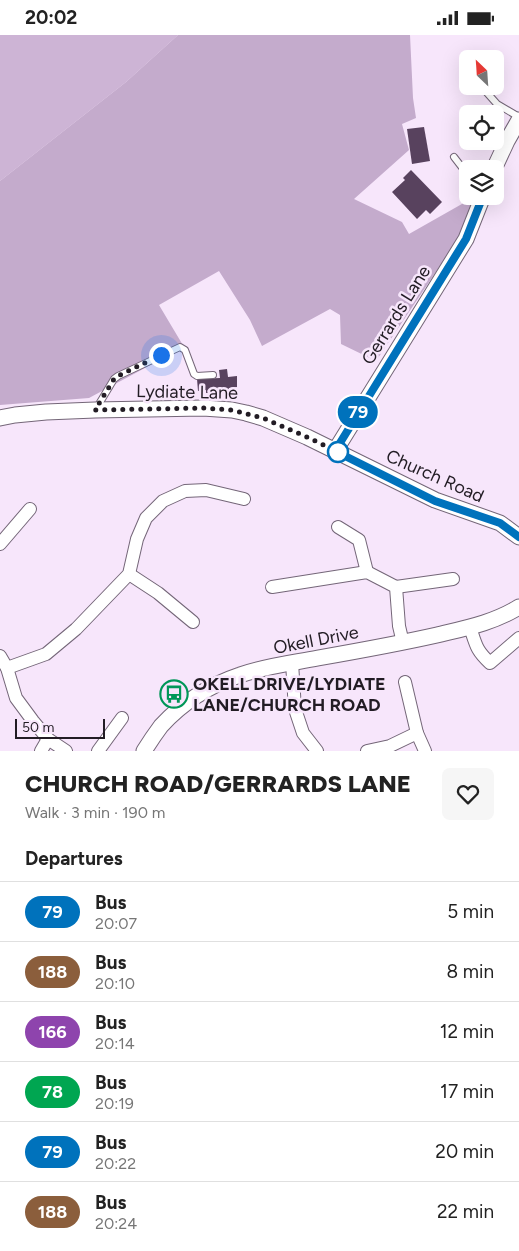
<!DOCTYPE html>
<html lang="en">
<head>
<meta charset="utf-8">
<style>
	body { margin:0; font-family:Figtree,sans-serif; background:#f6f6f6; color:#222; height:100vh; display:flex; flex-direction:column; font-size:19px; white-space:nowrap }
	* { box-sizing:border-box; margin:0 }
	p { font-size:16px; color:#767676 }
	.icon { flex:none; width:28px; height:28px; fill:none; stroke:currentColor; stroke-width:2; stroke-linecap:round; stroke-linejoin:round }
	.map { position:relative; height:716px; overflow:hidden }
	.sheet { display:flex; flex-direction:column; background:#fff; flex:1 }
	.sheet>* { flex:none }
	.badge { padding:0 10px; border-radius:16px; font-size:18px; line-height:32px }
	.needle { width:32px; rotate:335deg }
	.tools { position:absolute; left:459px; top:15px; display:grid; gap:10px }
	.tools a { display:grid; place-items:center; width:45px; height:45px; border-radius:8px; background:#fff; box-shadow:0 5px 20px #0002; font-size:25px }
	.scale { position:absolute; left:15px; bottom:12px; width:90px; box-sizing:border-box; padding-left:5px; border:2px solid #221c24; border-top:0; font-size:14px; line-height:18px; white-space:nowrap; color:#221c24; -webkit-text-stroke:4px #f7e6fb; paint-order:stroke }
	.you { position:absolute; width:25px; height:25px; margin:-12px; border:4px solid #fff; border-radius:50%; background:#1a73e8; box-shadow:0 0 0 8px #1a73e833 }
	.map>.badge { position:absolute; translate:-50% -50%; box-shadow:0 0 0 2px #fff }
	h2 { padding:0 25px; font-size:19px; line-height:45px }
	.round { display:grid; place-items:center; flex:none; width:52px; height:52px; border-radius:8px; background:#f6f6f6 }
	.head { display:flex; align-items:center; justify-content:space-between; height:85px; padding:0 25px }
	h1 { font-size:24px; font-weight:800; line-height:38px }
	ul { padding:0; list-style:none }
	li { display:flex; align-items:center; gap:15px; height:60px; padding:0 25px; border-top:1px solid #e0e0e0 }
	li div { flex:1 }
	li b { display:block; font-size:19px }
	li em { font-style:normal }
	li .badge { min-width:55px; font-weight:700; text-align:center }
	.status { display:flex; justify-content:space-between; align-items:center; height:35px; padding:0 25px; background:#fff; direction:ltr }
	.status svg { height:14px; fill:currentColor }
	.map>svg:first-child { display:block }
</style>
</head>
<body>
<div class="status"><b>20:02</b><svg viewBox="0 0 49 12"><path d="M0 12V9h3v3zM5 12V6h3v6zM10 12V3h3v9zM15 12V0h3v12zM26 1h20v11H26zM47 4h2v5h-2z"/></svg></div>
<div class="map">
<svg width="519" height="716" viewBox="0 0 519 716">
	<rect width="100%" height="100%" fill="#f7e6fb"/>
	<!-- green -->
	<polygon fill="#cdb4d5" points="0,0 178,0 126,47 0,146"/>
	<!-- forest -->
	<polygon fill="#c4abcc" points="178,0 410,0 413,63 416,83 402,89 409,115 354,164 402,187 409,199 476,161 456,207 376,326 341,309 340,280 330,274 262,311 250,285 219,236 159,270 184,312 89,363 0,370 0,146 126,47"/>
	<!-- building -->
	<g fill="#58425e">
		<polygon points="424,92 430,126 412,129 407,94"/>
		<polygon points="411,135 442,167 430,179 426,175 417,184 392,157 405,145 403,143"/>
		<polygon points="227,334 228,342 237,341 237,352 229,353 229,356 206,358 206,355 198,356 197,344 220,343 219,335"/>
	</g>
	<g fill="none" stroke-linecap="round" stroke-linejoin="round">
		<!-- service casing -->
		<g stroke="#746678" stroke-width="8">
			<g id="service">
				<polyline points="481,51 497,69 519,82"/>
				<polyline points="454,122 464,135 468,138"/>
				<polyline points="96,374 114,344 118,341 180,312 185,315 194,339 197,341 213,340"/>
			</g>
		</g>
		<!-- minor casing -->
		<g stroke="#746678" stroke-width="14">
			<g id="minor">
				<polyline points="338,492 359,505 367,537"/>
				<polyline points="0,509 30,474"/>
				<polyline points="129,539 158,558 193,587"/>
				<polyline points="272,552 367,537 396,552 399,591 403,608"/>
				<polyline points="396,552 453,544"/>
				<path d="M470,592C476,610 476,615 490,628L519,603"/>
				<polyline points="0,621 7,633 16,663 33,686 48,704 66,716"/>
				<polyline points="292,628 295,674 303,698 317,716"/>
				<polyline points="7,633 46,619 76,594 129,539 137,504 146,483 163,466 185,456 206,455 244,464"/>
				<polyline points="405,647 417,698 425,716"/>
				<polyline points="41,716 48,704"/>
				<polyline points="98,716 122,683"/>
				<polyline points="367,716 390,711 417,698"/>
			</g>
		</g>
		<!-- tertiary casing -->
		<g stroke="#746678" stroke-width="17">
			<g id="tertiary">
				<polyline points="494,134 507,106 519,85"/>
				<polyline points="0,383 15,380 46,377 95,375 203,373 232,375 246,378 263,383 307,402 435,465 500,488 519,502"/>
				<polyline points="335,416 466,204 483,161"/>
				<path d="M144,716C149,708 155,699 161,691C182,668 210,650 240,640C265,631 292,628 318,623C358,616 397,609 437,600C466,593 493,588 519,572"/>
			</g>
		</g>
		<!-- service -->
		<use href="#service" stroke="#fff" stroke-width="6"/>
		<!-- minor -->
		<use href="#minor" stroke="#fff" stroke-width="12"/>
		<!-- tertiary -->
		<use href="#tertiary" stroke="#fff" stroke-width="15"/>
	</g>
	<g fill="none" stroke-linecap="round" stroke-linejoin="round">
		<!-- line casing -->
		<g stroke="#fff" stroke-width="11">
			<polyline id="line" points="483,161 466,204 335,416 435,466 500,488 519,502"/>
		</g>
		<!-- line -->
		<use href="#line" stroke="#0072bc" stroke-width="8"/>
		<!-- walk -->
		<polyline stroke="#221c24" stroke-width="5" stroke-dasharray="0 9" points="161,320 118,341 114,344 95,375 203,373 232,375 263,383 307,402 338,417"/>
	</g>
	<!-- icons -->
	<defs>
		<g id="bus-ring" transform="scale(1.4375)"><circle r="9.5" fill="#f7e6fb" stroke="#009758" stroke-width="1.5"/><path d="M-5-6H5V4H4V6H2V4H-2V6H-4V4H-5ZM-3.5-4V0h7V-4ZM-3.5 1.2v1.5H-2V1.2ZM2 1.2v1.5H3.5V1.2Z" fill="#009758"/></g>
	</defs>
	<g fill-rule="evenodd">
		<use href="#bus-ring" x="174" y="659"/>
	</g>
	<!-- markers -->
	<circle fill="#fff" stroke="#0072bc" stroke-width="2.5" cx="338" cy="417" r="10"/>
	<g text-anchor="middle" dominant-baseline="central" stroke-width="5" stroke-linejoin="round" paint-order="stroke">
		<!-- street labels -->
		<g font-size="18" fill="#221c24" stroke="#f7e6fb">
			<text transform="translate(396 280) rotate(-58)">Gerrards Lane</text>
			<text transform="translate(187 357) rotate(1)">Lydiate Lane</text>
			<text transform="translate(435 441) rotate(24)">Church Road</text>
			<text transform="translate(316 605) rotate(-11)">Okell Drive</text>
		</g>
		<!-- poi labels -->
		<g font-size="18" font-weight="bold" fill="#221c24" stroke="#f7e6fb" text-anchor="start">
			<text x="193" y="649">OKELL DRIVE/LYDIATE<tspan x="193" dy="21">LANE/CHURCH ROAD</tspan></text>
		</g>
	</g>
</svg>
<div class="tools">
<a><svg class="needle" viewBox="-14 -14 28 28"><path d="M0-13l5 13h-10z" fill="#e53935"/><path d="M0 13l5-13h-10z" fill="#767676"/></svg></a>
<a><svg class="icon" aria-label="locate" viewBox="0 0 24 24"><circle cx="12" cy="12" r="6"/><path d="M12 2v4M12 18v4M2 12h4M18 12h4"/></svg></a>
<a><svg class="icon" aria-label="layers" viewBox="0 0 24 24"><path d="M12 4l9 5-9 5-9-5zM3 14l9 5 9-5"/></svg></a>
</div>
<div class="scale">50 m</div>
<div class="you" style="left:161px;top:320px"></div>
<b class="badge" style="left:358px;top:377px;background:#0072bc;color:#fff">79</b>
</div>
<section class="sheet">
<div class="head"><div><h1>CHURCH ROAD/GERRARDS LANE</h1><p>Walk · 3 min · 190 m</p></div><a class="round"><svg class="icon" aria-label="heart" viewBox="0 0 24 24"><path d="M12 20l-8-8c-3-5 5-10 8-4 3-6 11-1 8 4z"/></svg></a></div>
<h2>Departures</h2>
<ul>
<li><span class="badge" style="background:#0072bc;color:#fff">79</span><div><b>Bus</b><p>20:07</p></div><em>5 min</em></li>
<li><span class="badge" style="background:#8b5e3c;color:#fff">188</span><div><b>Bus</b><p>20:10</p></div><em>8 min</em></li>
<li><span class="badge" style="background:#8e44ad;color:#fff">166</span><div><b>Bus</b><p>20:14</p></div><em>12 min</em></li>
<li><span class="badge" style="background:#00a651;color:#fff">78</span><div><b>Bus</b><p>20:19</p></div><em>17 min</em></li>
<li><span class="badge" style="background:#0072bc;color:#fff">79</span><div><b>Bus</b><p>20:22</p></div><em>20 min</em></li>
<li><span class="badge" style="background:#8b5e3c;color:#fff">188</span><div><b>Bus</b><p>20:24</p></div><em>22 min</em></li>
</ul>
</section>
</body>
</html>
